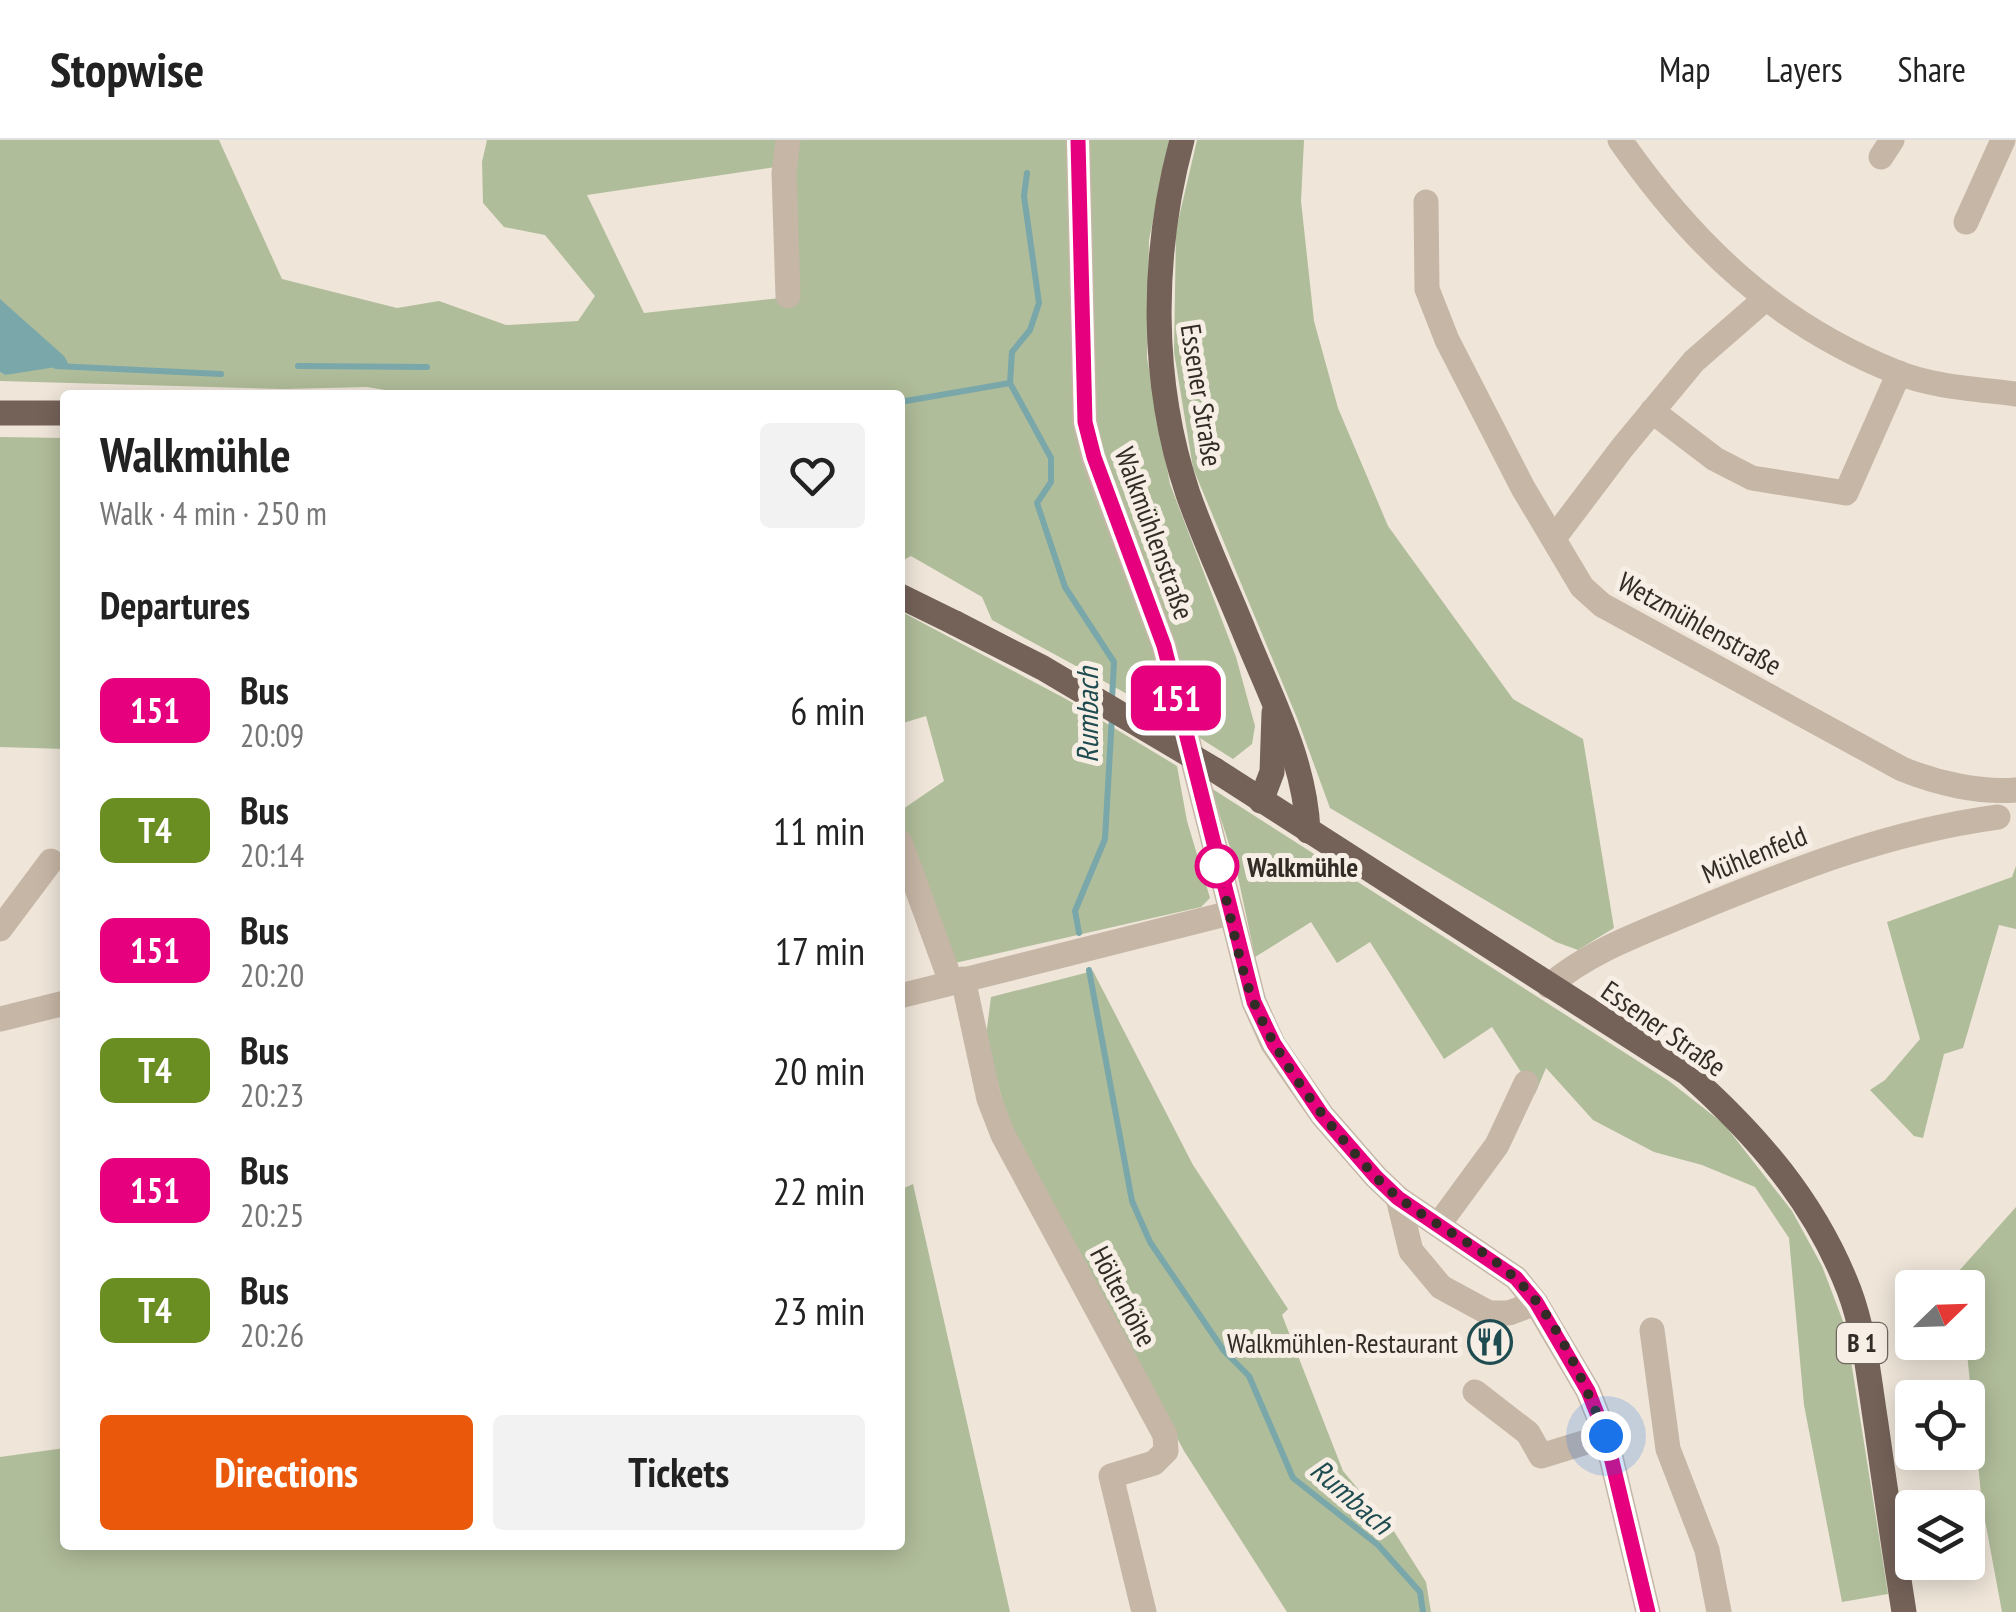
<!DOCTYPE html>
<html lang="en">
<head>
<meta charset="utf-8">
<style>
	body { margin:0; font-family:"PT Sans Narrow",sans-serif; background:#f2f2f2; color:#222; height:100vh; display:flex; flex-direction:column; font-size:38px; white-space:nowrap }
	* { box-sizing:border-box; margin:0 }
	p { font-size:32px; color:#767676 }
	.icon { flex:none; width:55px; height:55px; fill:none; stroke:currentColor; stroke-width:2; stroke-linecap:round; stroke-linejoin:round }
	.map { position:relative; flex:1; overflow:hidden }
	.sheet { position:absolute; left:60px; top:250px; width:845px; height:1160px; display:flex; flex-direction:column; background:#fff; border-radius:10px; box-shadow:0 5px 25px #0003 }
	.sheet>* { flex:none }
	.badge { padding:0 20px; border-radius:15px; font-size:35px; line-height:65px }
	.needle { width:65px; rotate:67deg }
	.buttons { position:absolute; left:1895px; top:1130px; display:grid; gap:20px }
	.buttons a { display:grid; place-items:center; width:90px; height:90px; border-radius:10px; background:#fff; box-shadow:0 5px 25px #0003; font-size:50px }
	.you { position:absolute; width:50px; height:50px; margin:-25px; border:8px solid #fff; border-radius:50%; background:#1a73e8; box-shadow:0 0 0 15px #1a73e833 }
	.map>.badge { position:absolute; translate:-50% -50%; box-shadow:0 0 0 5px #fff }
	h2 { padding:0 40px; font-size:38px; line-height:90px }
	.round { display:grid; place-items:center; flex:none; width:105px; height:105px; border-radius:10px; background:#f2f2f2 }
	.summary { display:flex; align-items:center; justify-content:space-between; height:170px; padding:0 40px }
	h1 { font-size:48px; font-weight:700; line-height:75px }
	.cta { display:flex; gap:20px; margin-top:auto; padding:20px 40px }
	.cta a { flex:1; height:115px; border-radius:10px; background:#ea580c; color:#fff; font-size:40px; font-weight:700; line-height:115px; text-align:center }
	.cta a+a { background:#f2f2f2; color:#222 }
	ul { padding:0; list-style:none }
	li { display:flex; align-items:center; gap:30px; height:120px; padding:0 40px }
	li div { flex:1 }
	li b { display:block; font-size:38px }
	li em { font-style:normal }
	li .badge { min-width:110px; font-weight:700; text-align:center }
	header { display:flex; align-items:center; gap:60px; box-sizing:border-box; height:140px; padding:0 50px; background:#fff; border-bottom:2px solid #e0e0e0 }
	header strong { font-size:48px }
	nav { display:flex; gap:55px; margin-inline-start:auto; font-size:35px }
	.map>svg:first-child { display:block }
</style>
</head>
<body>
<header>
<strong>Stopwise</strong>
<nav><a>Map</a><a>Layers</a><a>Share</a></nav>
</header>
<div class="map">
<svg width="2016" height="1472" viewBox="0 0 2016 1472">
	<rect width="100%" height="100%" fill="#efe5d9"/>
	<!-- green -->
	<g fill="#b0bd9a">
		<polygon points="0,0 219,0 282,139 397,168 439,161 506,185 578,181 595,156 545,95 504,87 483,63 482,22 487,0 781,0 776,27 587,55 644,173 780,158 792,0 1169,0 1149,100 1147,218 1170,344 1236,517 1255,586 1252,604 1233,619 1151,567 992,480 982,457 911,416 900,422 900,255 415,255 367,247 283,249 0,241 0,232 5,235 0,192"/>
		<polygon points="1197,0 1304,0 1301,61 1314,181 1338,268 1388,386 1513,559 1583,599 1614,788 1578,810 1556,802 1330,668 1297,578 1193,328 1174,212 1176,90"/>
		<polygon points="0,297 65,298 65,609 0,607"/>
		<polygon points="900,471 1066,559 1177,626 1187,681 1210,758 1201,767 955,823 900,683 900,671 944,641 926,576 900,584"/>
		<polygon points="1211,648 1669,941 1724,984 1792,1071 1822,1126 1846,1189 1888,1454 1842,1462 1804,1265 1789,1098 1755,1047 1702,1025 1654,1012 1593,980 1546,928 1535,954 1492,887 1444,919 1370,802 1337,823 1311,782 1255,817 1235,723"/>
		<polygon points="2016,726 2016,789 1999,785 1963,908 1944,914 1923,998 1914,996 1870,950 1885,940 1920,899 1887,782 2012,737"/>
		<polygon points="1093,831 1193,1025 1288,1169 1282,1175 1343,1331 1395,1393 1426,1442 1431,1472 1287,1472 1184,1311 1006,975 986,896 991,857"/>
		<polygon points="913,1044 1010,1472 0,1472 0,1317 65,1308 65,1405 900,1405 900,1050"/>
		<polygon points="2016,1067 2016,1472 2002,1472 1982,1364 1966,1203 1968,1148 1952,1147 1950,1141"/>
	</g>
	<!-- water -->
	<polygon fill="#7aa7aa" points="0,159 64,216 69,225 5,235 0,232"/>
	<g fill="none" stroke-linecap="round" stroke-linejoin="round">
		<!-- stream -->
		<g stroke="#7aa7aa" stroke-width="6">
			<polyline points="1027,33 1024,56 1039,163 1030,190 1012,212 1010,243 1051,318 1051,342 1037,363 1065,447 1114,522 1112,559"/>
			<polyline points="56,226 221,234"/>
			<polyline points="298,226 427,227"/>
			<polyline points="900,262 1010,243"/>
			<polyline points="1079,793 1075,771 1105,699 1112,576"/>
			<polyline points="1089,830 1132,1061 1150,1102 1224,1211 1249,1236 1293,1338 1378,1405 1420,1452 1423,1472"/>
		</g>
		<!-- minor -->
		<g stroke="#c6b6a6" stroke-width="25">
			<polyline points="788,0 784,33 788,156"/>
			<polyline points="1078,0 1085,282 1093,317 1164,506 1254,862 1273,904 1322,975 1376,1037 1398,1058 1516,1138 1536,1163 1588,1251 1606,1296 1648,1472"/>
			<path d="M1620,0C1693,105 1776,184 1896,232C1932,247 1977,249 2016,254"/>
			<polyline points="1881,17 1892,0"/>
			<path d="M1426,62L1427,149L1447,200L1523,348L1582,447L1602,465L1902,629C1936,643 1979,653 2016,650"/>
			<polyline points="1966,82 2003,0"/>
			<polyline points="1652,271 1715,319 1752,338 1846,353 1899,233"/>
			<polyline points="1554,398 1622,308 1694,221 1764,160"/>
			<polyline points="900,702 951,842"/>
			<polyline points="0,789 51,721"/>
			<polyline points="963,839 989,959 1003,995 1165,1295 1166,1311 1154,1323 1111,1336 1144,1472"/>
			<path d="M1549,846C1589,811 1642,793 1691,772C1793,730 1887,692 1998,677"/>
			<polyline points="900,856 1230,773"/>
			<polyline points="0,879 65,863"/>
			<polyline points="1398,1058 1411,1111 1441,1147 1489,1173 1509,1173 1536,1163"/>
			<polyline points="1439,1084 1497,1005 1526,943"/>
			<polyline points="1652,1190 1668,1309 1707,1410 1719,1472"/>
			<polyline points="1475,1252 1528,1293 1541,1316 1606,1296"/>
		</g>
		<!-- major -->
		<g stroke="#746258" stroke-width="25">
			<path d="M1182,0C1151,115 1150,241 1188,354C1205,402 1227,449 1246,496C1272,560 1305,621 1308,691"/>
			<polyline points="0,273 65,273"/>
			<polyline points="900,456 955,483"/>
			<path d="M1215,630L1687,933C1757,995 1815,1062 1849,1150C1865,1192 1869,1240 1876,1284C1885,1347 1894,1409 1904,1472"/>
			<polyline points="1261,661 1272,632 1274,573"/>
		</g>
		<!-- major-bridge -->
		<polyline stroke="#746258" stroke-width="25" points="955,483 1043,528 1215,630"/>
	</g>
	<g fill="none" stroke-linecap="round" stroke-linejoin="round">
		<!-- line casing -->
		<g stroke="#fff" stroke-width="22">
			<polyline id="line" points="1078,0 1085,282 1094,317 1164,506 1254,862 1274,904 1322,975 1376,1037 1398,1058 1516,1138 1536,1162 1588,1251 1606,1296 1648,1472"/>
		</g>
		<!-- line -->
		<use href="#line" stroke="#e6007e" stroke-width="15"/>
		<!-- walk -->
		<path stroke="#332b26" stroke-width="10" stroke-dasharray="0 18" d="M1217,726C1231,769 1237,822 1255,865C1282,928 1328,984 1373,1034C1413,1078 1472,1098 1515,1138C1556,1175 1585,1245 1606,1296"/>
	</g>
	<!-- icons -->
	<defs>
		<g id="restaurant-ring" transform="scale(2.25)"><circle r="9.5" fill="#f7efe5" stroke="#1f4c51" stroke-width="1.5"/><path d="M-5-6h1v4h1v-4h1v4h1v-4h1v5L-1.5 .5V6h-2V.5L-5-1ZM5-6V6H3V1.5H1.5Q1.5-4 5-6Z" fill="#1f4c51"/></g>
	</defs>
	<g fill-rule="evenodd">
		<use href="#restaurant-ring" x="1490" y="1202"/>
	</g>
	<!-- markers -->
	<circle fill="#fff" stroke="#e6007e" stroke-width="5" cx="1217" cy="726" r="20"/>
	<g text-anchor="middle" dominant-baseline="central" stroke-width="10" stroke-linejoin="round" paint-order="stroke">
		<!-- shield labels -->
		<rect fill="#f7efe5" stroke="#6e665f" stroke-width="2.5" x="1837" y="1183" width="50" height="40" rx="8"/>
		<g font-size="25" font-weight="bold" fill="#332b26">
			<text x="1862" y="1203">B 1</text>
		</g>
		<!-- street labels -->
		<g font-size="28" fill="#332b26" stroke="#f7efe5">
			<text transform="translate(1202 255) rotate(81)">Essener Straße</text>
			<text transform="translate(1155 393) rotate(70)">Walkmühlenstraße</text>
			<text transform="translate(1700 483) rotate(29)">Wetzmühlenstraße</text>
			<text transform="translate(1754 714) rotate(-22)">Mühlenfeld</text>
			<text transform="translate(1664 888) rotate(35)">Essener Straße</text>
			<text transform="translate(1124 1156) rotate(62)">Hölterhöhe</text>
		</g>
		<!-- stop labels -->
		<g font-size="28" font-weight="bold" fill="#332b26" stroke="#f7efe5" text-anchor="start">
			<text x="1247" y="726">Walkmühle</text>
		</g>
		<!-- poi labels -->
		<g font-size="28" fill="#332b26" stroke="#f7efe5" text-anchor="end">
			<text x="1458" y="1202">Walkmühlen-Restaurant</text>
		</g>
		<!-- water labels -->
		<g font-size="30" font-style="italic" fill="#1f4c51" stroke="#f7efe5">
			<text transform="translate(1086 575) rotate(-90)">Rumbach</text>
			<text transform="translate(1352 1356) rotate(41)">Rumbach</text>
		</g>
	</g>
</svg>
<div class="buttons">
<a><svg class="needle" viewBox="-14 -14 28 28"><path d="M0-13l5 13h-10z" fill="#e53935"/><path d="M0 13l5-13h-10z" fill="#767676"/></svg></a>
<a><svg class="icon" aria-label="locate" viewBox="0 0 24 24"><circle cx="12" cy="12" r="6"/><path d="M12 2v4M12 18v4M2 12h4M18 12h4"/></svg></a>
<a><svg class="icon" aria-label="layers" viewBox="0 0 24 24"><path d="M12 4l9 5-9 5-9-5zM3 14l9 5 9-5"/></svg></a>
</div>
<div class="you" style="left:1606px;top:1296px"></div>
<b class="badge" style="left:1176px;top:558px;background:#e6007e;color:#fff">151</b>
<section class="sheet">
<div class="summary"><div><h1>Walkmühle</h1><p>Walk · 4 min · 250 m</p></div><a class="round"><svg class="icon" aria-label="heart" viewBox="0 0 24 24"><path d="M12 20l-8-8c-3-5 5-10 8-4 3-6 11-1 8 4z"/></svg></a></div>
<h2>Departures</h2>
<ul>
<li><span class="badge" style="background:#e6007e;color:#fff">151</span><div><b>Bus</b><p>20:09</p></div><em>6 min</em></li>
<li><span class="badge" style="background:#6b8e23;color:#fff">T4</span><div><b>Bus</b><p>20:14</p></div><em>11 min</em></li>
<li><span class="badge" style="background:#e6007e;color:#fff">151</span><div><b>Bus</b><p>20:20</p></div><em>17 min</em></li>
<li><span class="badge" style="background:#6b8e23;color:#fff">T4</span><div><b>Bus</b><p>20:23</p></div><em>20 min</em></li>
<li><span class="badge" style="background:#e6007e;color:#fff">151</span><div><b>Bus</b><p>20:25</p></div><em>22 min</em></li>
<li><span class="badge" style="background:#6b8e23;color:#fff">T4</span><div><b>Bus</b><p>20:26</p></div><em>23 min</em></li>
</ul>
<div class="cta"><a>Directions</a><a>Tickets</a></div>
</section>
</div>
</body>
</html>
